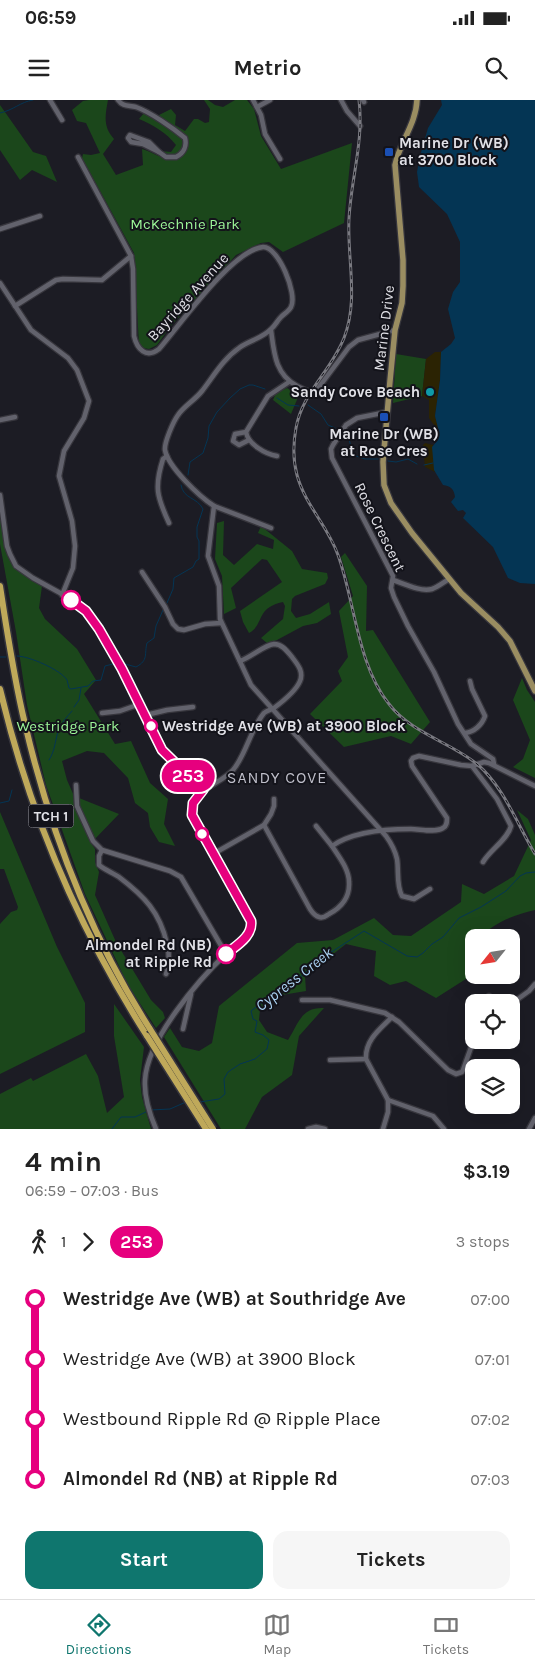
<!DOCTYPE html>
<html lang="en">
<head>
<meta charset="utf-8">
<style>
	body { margin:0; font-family:Karla,sans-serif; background:#f6f6f6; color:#222; height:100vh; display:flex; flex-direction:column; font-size:19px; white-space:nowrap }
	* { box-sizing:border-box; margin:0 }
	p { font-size:16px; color:#767676 }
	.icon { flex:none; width:28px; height:28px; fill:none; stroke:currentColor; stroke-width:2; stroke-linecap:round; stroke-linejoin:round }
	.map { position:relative; height:1029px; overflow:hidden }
	.details { display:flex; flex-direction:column; background:#fff; flex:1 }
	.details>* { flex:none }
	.badge { padding:0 10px; border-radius:16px; font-size:18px; line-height:32px }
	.needle { width:32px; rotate:240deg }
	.fabs { position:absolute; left:465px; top:829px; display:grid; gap:10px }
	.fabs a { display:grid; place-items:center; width:55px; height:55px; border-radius:10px; background:#fff; box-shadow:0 5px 20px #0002; font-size:25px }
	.map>.badge { position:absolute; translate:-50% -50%; box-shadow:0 0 0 2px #fff }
	.legs { display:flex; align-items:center; gap:8px; height:55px; padding:0 25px; font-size:16px }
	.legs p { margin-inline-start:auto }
	.head { display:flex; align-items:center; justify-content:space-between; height:85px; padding:0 25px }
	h1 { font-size:28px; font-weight:700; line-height:38px }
	.primary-button { display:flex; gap:10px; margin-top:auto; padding:10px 25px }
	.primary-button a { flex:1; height:58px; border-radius:15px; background:#0f766e; color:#fff; font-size:20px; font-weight:700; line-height:58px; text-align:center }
	.primary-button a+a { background:#f6f6f6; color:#222 }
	ul { padding:0 25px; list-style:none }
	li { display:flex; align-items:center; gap:18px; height:60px; font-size:19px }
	li i { display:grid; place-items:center; width:8px; height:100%; margin:0 6px; background:currentColor }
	li i::after { content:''; width:12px; height:12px; margin:-6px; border:4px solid; border-radius:50%; background:#fff }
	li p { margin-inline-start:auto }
	li:first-child i { background:linear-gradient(#0000 50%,currentColor 0) }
	li:last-child i { background:linear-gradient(currentColor 50%,#0000 0) }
	.status { display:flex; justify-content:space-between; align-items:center; height:35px; padding:0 25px; background:#fff; direction:ltr }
	.status svg { height:14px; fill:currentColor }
	header { display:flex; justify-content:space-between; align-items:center; height:65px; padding:0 25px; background:#fff; font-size:22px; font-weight:700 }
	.tabs { display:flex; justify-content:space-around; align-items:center; height:70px; border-top:1px solid #e0e0e0; background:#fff; font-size:14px; color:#767676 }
	.tabs a { display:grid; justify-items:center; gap:2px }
	.tabs .selected { color:#0f766e }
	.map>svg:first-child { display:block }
</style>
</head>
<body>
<div class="status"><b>06:59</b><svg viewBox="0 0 49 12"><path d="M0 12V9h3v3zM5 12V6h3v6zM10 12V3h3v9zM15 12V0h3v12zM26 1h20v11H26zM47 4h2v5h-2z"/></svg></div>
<header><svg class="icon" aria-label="menu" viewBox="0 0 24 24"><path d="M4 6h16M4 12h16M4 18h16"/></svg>Metrio<svg class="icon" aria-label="search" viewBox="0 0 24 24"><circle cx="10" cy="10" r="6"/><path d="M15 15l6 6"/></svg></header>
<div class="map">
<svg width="535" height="1029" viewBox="0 0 535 1029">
	<rect width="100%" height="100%" fill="#1c1c24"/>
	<!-- green -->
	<g fill="#1b471b">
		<path d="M89,0H108C105,16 103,27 114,39L103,54L116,75L143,65L142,49C153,52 164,61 176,59L187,42L158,18L159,15L171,9L176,15L175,25L185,31L194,19H198L205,23L209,22L210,9L204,0H208L215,5L223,7L235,0H247L254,9L261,36L281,69L352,43L344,123L283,152L269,142L261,143L236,155L170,227L157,245L149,249L143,248L139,245L134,153L82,58L83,54L91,55L100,53L86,23L77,21L72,10L83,1Z"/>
		<polygon points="0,5 33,52 46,56 57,82 32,70 20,80 0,50"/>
		<path d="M144,13L177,34L183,39C186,50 178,55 169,57L160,51L171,52L176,45C166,32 153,25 139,19Z"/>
		<polygon points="396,254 426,259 422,296 393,303"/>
		<polygon points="287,288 299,295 291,314 273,300 276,293"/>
		<polygon points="0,413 6,448 19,470 42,486 39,508 45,519 77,549 96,580 84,594 115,644 131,641 150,683 168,699 164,724 175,746 159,742 150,727 148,713 135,703 128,678 104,653 87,651 62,661 67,680 74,696 119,714 91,743 95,749 95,762 99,772 95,795 116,842 151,900 163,912 165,918 156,928 128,885 85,794 46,685 27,605 16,532 0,444"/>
		<path d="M224,421L223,455L234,465L257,444L273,449L274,440L258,433L261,426L292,451L302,469L327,473L328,478L325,484L295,496L292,499L291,511L296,518L310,514L329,502L331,514L317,523L303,526L277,540L267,543L261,538L283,519L285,506L283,502C255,508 265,524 249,533L243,522L240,511L282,482L267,460L262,459L231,488L236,508L224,514L222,476L215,459L217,423Z"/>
		<polygon points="345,453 367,486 366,531 373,530 430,622 411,644 391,636 344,647 310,614 342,581 338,571 348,557 339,511 353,496 341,457"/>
		<polygon points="522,578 527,590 535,602 535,678 513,667 523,659 530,640 513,600"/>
		<path d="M517,710L528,719L535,735V810C519,814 505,818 491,828C485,833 481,838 474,838V858L469,877L436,898L406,881L390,885L374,876L376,851L346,844L305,876L306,891L282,895L260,910L259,920L267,932L288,940C299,923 301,907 324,908L299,936L292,975L262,997L245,1029H221L164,937L170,928L182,947L199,951L212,943L219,906L297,843L333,840L374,818L393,835L411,836L461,802L462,784L484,794L514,776L531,740Z"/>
		<polygon points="0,712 57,847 85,903 85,932 0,974 0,824 11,812 17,810 18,807 4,769 0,769"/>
		<polygon points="114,904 144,947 140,980 142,997 151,1029 0,1029 0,994 31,978 33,981 86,954 98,976 107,1013 124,997 114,936"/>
	</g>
	<!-- sand -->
	<g fill="#2b2303">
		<polygon points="435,252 441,252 440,280 435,316 439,332 429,318 429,300 422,296 426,259"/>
		<polygon points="425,343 433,345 439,374 425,367 423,345"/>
	</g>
	<!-- water -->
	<path fill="#043554" d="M441,0H535V484L520,483L508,478L493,447L463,418L466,413L463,410L458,411L451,402L455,397C454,389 451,386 443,385L434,370L432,347L438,340L439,332L435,316L440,280L441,252L451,244L455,238L448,209L453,192L460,182V142L447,114L419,87L417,72L420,56L428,28L442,5Z"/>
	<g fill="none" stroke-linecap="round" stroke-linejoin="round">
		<!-- stream -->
		<g stroke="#043554" stroke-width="1">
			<path d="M0,13C14,10 20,2 33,0"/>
			<polyline points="277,298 288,305 299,306"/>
			<polyline points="308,305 321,314 328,325 335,328"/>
			<polyline points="345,335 349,339 353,355 365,359 378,359"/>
			<polyline points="388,361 396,362 408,359 417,364"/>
			<polyline points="424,365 433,363"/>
			<polyline points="188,375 190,362 203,353 208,338 209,326 217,312 230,298 240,289 249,285 253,285 265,289"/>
			<path d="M167,503L173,489L174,478L193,467L196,461L199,459V441L197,437V427L203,409C197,397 183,399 181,385"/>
			<path d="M17,556C29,556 61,570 67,580C68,583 68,585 69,588L71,589L88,586L93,581L101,580L105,566L113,564"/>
			<polyline points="0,557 6,557"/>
			<path d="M125,564L136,567C149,560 144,554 147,543L154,538L156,526L163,510"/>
			<polyline points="74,607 79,600 81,588"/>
			<path d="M49,660C55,651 55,641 58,632C60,624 67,617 72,611"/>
			<polyline points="0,703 9,701 12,690"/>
			<polyline points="200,1002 219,999 225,994 224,979 228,972 240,964 255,959 267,949 269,940 263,935 255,932 257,921 253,919 251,911 280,889 305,874 314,860 333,851 364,831 407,856 417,857 423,853 432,844 443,837 459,818 481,807 506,791 520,776 526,773 535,772"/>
			<polyline points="151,1010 170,1009 186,1002"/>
			<polyline points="112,1029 121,1017 135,1017 148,1011"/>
		</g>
		<!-- minor casing -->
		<g stroke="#37363d" stroke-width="7">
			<g id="minor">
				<polyline points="50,0 62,20"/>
				<path d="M118,0C123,7 129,5 136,7C150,12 173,28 185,38C187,46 184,53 176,57H166L159,52"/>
				<polyline points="253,0 261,15 265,34 280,59"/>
				<polyline points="341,0 347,11 360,26"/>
				<polyline points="363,0 364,2"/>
				<polyline points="257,7 270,0"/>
				<polygon points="130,35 149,42 159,52 143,44 131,42 128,38"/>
				<path d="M78,57L131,156L133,169L134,236C137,249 146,259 159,249C180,225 232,150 263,147C278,146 298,194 291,207C289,211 284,214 281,217C277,221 275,226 271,229C263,238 248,241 239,248C223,259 213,277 202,291C195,300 184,306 178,315C173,322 164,343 165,350C168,367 200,397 214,406L208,456L219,486L220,519L251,585L386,736C391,743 395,750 397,759C399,771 396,785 402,796L414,799L430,789"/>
				<polyline points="0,129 40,116"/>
				<polyline points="0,183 31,230 68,258 77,270 89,301 84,318 64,351 59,376 72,421 75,446 73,468 62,495"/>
				<polyline points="15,206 56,180 63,179 102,180 131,156"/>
				<path d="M271,230C274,253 275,274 297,286C305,290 308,292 316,291L349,247L358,240L395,230"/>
				<polyline points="387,312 357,318 346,325 333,345 331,349 332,358 393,476 391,488 394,497 408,526 434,572 458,624 471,644 493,659 494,664"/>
				<polyline points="0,320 15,317"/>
				<polyline points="246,332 235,334 233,341 239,345 249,340"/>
				<path d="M167,356L163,359C154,387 157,397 169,423"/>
				<path d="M277,356C265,354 248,344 246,332L268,296L289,282"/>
				<polyline points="0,395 7,446 10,454 16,466 33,478 71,499 92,518 122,569 162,650 203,690"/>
				<polyline points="214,406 271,428"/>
				<polyline points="142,472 165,507 173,524 178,529 184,530 205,524 221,523"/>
				<path d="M393,480C405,484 420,492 432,489C438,487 444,482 449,479"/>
				<polyline points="102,613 120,611 140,604"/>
				<polyline points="146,615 167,610 193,607"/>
				<path d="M465,633C474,632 482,625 485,616L472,589L470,581"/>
				<path d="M472,666L497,699L511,726C508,739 490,750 483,762"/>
				<polyline points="76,685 77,706 93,741 102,750 170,771 181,777 226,854"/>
				<path d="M264,725L310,809C312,812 315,816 319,817C323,819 326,816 329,814C342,807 350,797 349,782C349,769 339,757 332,746C352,732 387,729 411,729C420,729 435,733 443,728C447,726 447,722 447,718L412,666L411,661L413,658L419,656L461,665L472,666L484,662L489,663L535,686"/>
				<polyline points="316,726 332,746"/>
				<path d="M102,750L99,756V765C105,770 113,773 119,777C144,796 160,812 167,844C169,853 170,866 166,874"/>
				<polyline points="213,754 264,725 271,714 274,706 274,699"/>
				<polyline points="302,900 330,900 385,913 399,922 448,970 456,974 462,972 463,970 474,939"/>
				<polyline points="489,902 489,896"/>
				<polyline points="511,904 529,891 535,884"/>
				<polyline points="183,929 191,894"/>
				<polyline points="330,960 366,959"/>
				<polyline points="388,1000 433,1016 444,1029"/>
				<path d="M156,1029C150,1015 144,996 145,980C147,940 198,880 227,853C233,848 251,836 252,829C252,828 251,822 251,821L192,715C189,689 219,686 233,670C246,655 250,630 264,613C266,611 270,610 274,608C282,602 296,591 300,581C304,571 297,564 292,557C287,551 282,544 274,544C264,545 250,558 240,561"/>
				<polyline points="308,1029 316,1027 325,1029"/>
				<path d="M383,1029L388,1012V1000L366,959C365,940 380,929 392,917"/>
				<polyline points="529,1029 535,1018"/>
			</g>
		</g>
		<!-- major casing -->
		<g stroke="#37363d" stroke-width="8">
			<path id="major" d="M417,0C416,24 400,42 395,65L403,160V186L402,203L395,230L390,281L383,362L384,385L391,403L412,433L461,493L498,527L510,541L535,591"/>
		</g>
		<!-- highway casing -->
		<g stroke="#37363d" stroke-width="9">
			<g id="highway">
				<path d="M0,486C7,532 14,579 25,624C50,731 91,837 150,929"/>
				<path d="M0,589C29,713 79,829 147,936"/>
			</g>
		</g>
		<!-- minor -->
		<use href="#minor" stroke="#62626c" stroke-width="4.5"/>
		<!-- major -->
		<use href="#major" stroke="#9a8d61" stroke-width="5.5"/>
		<!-- highway -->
		<use href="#highway" stroke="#bfa95a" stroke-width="6"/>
		<!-- rail casing -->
		<g stroke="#797980" stroke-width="3">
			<path id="rail" d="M359,0C364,42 351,78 349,119C347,160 359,199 344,238C331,271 302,293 296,328C293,344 293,360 297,375C305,405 328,426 338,455C355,502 357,564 389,604C411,633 450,642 477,664C504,687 517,724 535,754"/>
		</g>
		<!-- rail -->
		<use href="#rail" stroke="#13131a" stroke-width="1" stroke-dasharray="4" stroke-linecap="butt"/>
		<!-- highway-bridge casing -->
		<g stroke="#37363d" stroke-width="9" stroke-linecap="butt">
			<g id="highway-bridge">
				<polyline points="150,929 213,1029"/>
				<polyline points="147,936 206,1029"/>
			</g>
		</g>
		<!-- highway-bridge -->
		<use href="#highway-bridge" stroke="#bfa95a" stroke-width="6"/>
	</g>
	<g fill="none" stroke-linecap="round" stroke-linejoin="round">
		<!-- line-1 casing -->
		<g stroke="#fff" stroke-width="11">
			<path id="line-1" d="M71,500L86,511L99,529L122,569L162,650L203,690L193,703L192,715L251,821C253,836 237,845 226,854"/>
		</g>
		<!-- line-1 -->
		<use href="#line-1" stroke="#e6007e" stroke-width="8"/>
	</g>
	<!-- markers -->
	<g fill="#1a4fb4" stroke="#13131a" stroke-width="2">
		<rect x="384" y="47" width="10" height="10" rx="2.5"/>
		<rect x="379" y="312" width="10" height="10" rx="2.5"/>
	</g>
	<circle fill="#0f9aa8" stroke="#13131a" stroke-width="2" cx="430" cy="292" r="5"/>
	<g fill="#fff" stroke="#e6007e" stroke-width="2.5">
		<circle cx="71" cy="500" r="9"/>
		<circle cx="151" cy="626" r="6"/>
		<circle cx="202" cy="734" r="6"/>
		<circle cx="226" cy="854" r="9"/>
	</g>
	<g text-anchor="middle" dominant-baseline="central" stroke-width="4" stroke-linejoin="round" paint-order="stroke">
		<!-- shield labels -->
		<rect fill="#13131a" stroke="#a3a3aa" stroke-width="1" x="28.5" y="704.5" width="45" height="23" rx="4"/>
		<g font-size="14" font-weight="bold" fill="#e1e1e7">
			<text x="51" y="716">TCH 1</text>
		</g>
		<!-- poi labels -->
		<g font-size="15" font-weight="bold" fill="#e1e1e7" stroke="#13131a" text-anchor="start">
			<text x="399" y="43">Marine Dr (WB)<tspan x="399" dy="17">at 3700 Block</tspan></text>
			<text x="420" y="292" text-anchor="end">Sandy Cove Beach</text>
			<text x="384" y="334" text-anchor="middle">Marine Dr (WB)<tspan x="384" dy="17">at Rose Cres</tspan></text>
		</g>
		<!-- park labels -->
		<g font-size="15" fill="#9cf698" stroke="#13131a">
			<text x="185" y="124">McKechnie Park</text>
			<text x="68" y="626">Westridge Park</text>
		</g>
		<!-- street labels -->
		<g font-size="15" fill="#e1e1e7" stroke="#13131a">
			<text transform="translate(188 197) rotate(-48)">Bayridge Avenue</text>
			<text transform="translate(384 228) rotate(-83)">Marine Drive</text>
			<text transform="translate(380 427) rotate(64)">Rose Crescent</text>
		</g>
		<!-- stop labels -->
		<g font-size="15" font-weight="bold" fill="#e1e1e7" stroke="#13131a" text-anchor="start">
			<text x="162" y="626">Westridge Ave (WB) at 3900 Block</text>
			<text x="212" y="845" text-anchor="end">Almondel Rd (NB)<tspan x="212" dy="17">at Ripple Rd</tspan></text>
		</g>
		<!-- neighbourhood labels -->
		<g font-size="16" letter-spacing="1" fill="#bebec9" stroke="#13131a">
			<text x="277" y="677">SANDY COVE</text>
		</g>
		<!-- water labels -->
		<g font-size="16" font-style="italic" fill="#a9d0f0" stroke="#13131a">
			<text transform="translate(294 879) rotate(-38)">Cypress Creek</text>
		</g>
	</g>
</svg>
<div class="fabs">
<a><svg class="needle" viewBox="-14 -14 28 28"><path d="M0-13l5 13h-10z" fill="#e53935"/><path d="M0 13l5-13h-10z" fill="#767676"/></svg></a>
<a><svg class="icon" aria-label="locate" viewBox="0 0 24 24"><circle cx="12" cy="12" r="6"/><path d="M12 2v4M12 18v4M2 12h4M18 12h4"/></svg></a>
<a><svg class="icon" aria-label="layers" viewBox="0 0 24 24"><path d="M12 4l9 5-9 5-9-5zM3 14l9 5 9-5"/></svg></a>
</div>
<b class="badge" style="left:188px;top:676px;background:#e6007e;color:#fff">253</b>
</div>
<section class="details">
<div class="head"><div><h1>4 min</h1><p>06:59 – 07:03 · Bus</p></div><b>$3.19</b></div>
<div class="legs"><svg class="icon" aria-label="walk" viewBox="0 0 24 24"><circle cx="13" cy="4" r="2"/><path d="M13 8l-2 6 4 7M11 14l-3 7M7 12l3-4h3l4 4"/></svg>1<svg class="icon" aria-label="forward" viewBox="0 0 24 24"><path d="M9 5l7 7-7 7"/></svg><b class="badge" style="background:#e6007e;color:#fff">253</b><p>3 stops</p></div>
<ul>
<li><i style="color:#e6007e"></i><b>Westridge Ave (WB) at Southridge Ave</b><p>07:00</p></li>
<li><i style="color:#e6007e"></i><span>Westridge Ave (WB) at 3900 Block</span><p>07:01</p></li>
<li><i style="color:#e6007e"></i><span>Westbound Ripple Rd @ Ripple Place</span><p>07:02</p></li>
<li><i style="color:#e6007e"></i><b>Almondel Rd (NB) at Ripple Rd</b><p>07:03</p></li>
</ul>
<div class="primary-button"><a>Start</a><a>Tickets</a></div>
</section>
<nav class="tabs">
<a class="selected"><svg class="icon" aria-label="directions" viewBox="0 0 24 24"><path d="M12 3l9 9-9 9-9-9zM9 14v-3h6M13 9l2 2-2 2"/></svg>Directions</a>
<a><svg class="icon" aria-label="map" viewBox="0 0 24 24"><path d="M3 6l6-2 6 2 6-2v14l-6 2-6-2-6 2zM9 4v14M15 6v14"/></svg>Map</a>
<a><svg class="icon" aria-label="tickets" viewBox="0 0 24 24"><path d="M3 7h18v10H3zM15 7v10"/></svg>Tickets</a>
</nav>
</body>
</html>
